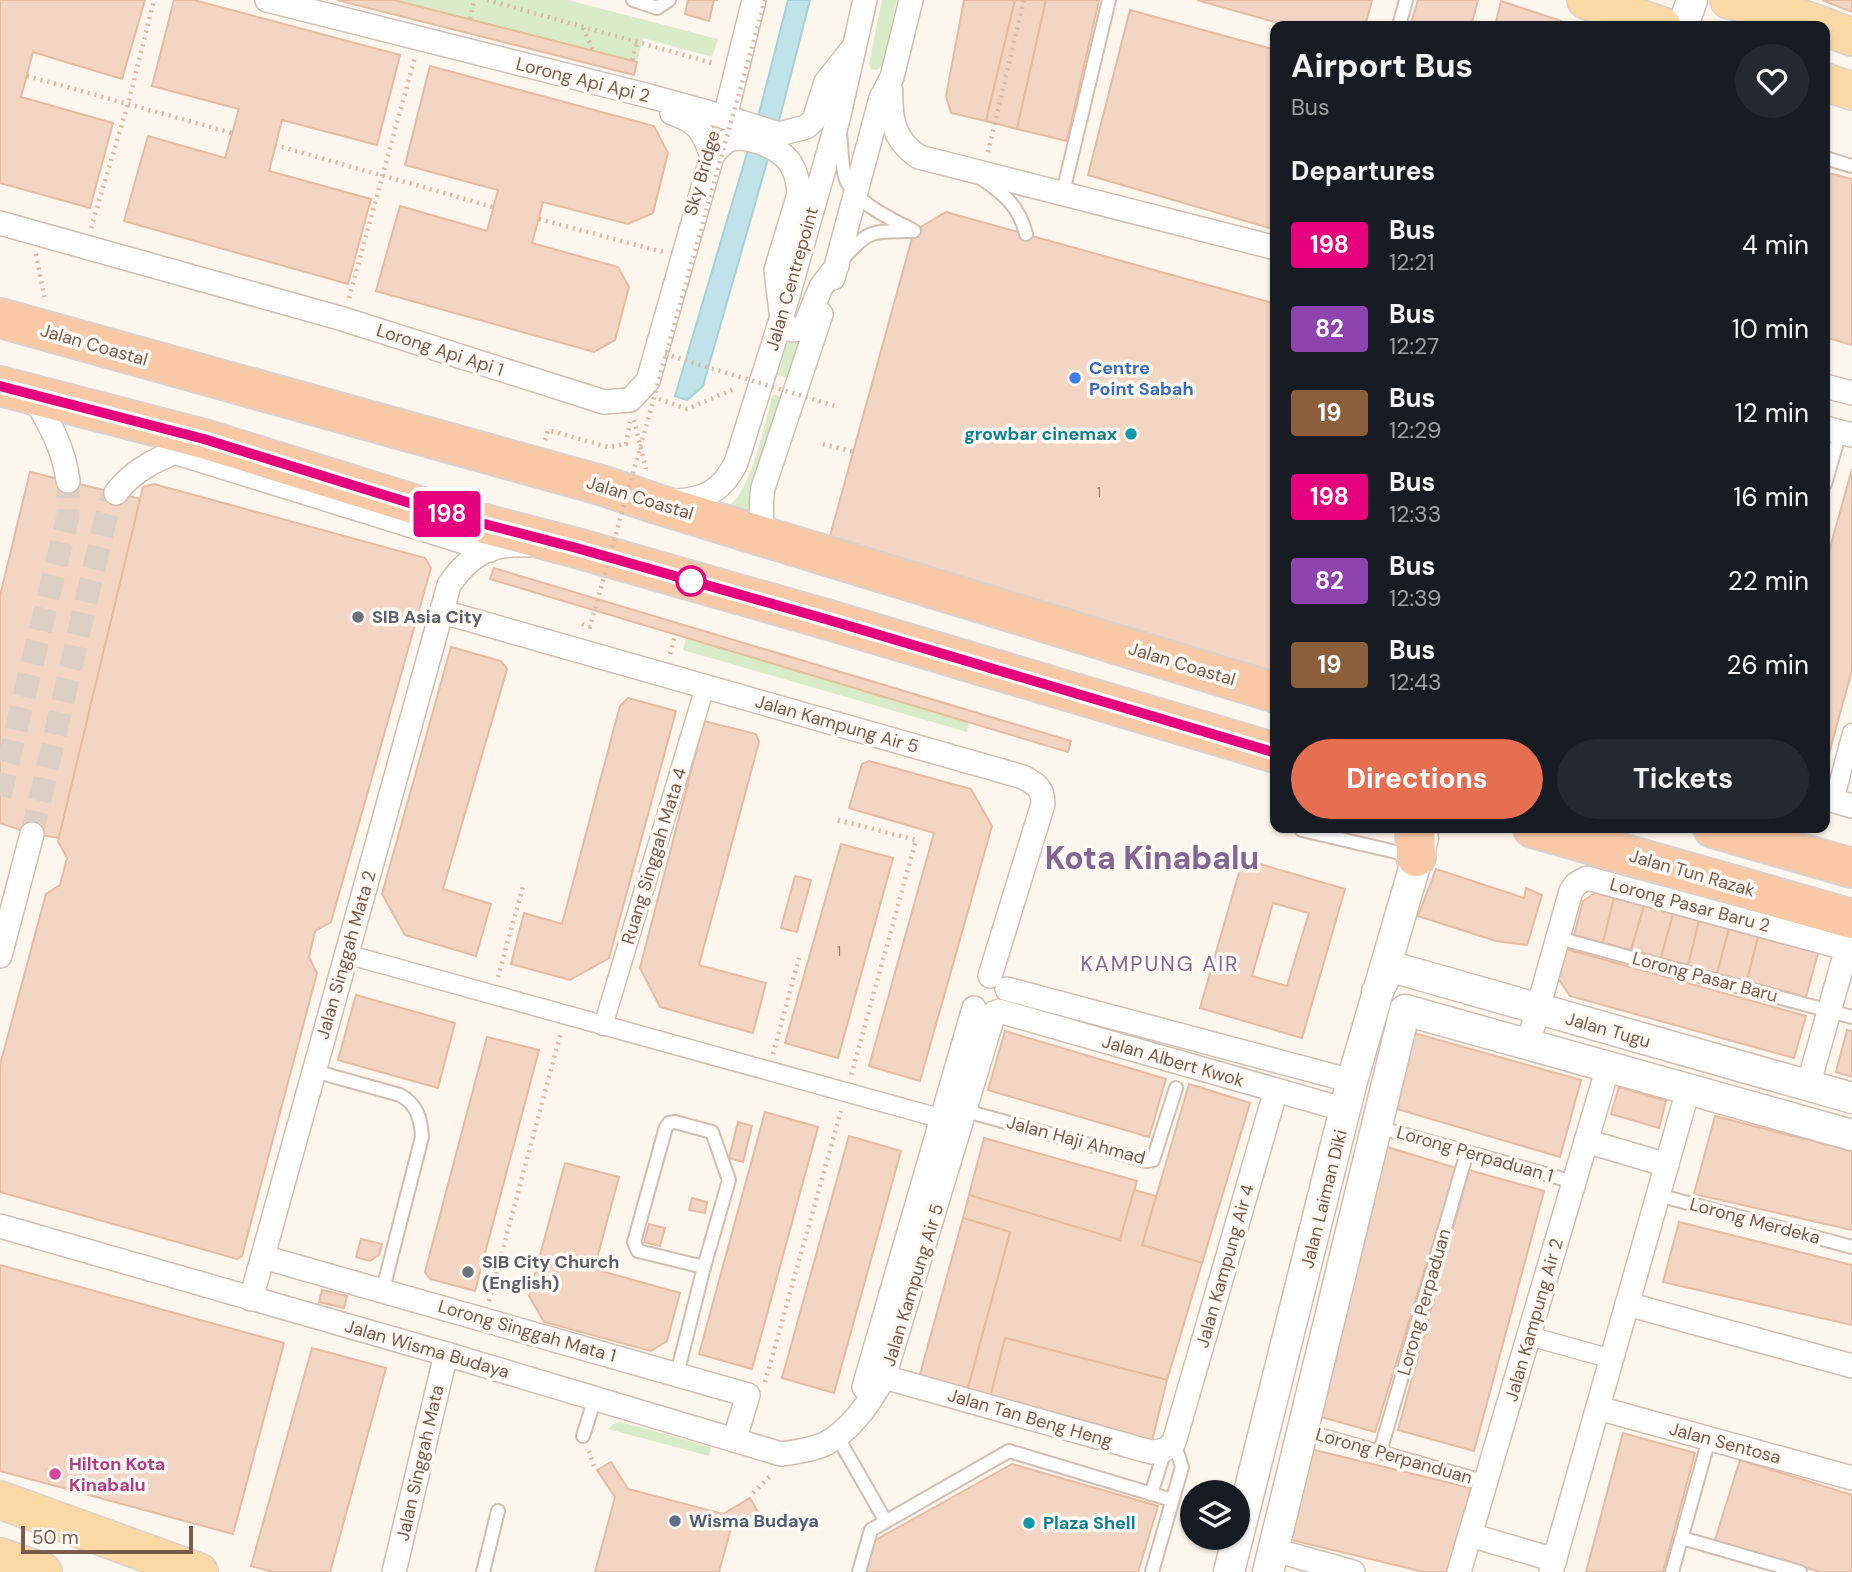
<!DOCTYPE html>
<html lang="en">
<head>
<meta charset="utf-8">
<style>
	body { margin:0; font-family:"DM Sans",sans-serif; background:#242831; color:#f1f3f6; height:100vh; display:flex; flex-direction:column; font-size:26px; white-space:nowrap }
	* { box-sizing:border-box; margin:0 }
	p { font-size:23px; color:#9ea1a6 }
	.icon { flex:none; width:38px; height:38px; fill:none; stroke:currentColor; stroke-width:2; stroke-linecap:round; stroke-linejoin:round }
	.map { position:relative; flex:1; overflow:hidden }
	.side { position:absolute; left:1270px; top:21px; width:560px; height:812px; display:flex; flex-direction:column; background:#171b24; border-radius:14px; box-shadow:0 2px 5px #0004 }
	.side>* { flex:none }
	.badge { padding:0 14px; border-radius:5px; font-size:24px; line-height:46px }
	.tools { position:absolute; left:1180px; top:1480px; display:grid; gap:14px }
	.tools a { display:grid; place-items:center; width:70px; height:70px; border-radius:50%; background:#171b24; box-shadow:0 2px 5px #0004; font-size:35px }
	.scale { position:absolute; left:21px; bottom:18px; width:172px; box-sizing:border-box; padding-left:7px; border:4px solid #7a5c4d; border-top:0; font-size:19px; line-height:24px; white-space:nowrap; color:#7a5c4d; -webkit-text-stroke:5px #fffaf3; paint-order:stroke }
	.map>.badge { position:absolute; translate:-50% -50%; box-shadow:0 0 0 4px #fff }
	h2 { padding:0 21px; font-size:26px; line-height:63px }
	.round { display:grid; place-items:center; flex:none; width:74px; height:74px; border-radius:37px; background:#242831 }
	.summary { display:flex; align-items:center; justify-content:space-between; height:119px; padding:0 21px }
	h1 { font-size:33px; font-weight:700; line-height:52px }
	.action { display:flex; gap:14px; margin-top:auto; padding:14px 21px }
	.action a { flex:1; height:80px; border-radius:42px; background:#e76f51; color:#fff; font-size:28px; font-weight:700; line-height:80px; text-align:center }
	.action a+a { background:#242831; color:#f1f3f6 }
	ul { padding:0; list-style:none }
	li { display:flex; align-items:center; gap:21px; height:84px; padding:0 21px }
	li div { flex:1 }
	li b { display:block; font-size:26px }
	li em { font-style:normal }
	li .badge { min-width:77px; font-weight:700; text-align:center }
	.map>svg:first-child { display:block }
</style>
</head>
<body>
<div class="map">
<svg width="1852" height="1572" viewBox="0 0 1852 1572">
	<rect width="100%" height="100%" fill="#fdf6ec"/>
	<!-- green -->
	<g fill="#d8ecc9">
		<polygon points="394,0 568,0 718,39 712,57 643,38 637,62"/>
		<polygon points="882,0 897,0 882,66 877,70 871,69 869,64"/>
		<polygon points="788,340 804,346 792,379 778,375"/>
		<path d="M773,394L784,398L752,490L748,518L717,513C722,509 730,505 735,500C755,474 764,425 773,394Z"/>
		<polygon points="686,638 969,722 967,732 683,650"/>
		<polygon points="621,1422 711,1447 709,1456 608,1429 615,1423"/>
	</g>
	<!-- water -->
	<polygon fill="#bfe3e8" stroke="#a5d3da" stroke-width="2" points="788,0 810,0 781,113 703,386 687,400 675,396 761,106"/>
	<!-- building -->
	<g fill="#f3d5c3" stroke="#e6bba3" stroke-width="2" fill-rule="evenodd">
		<polygon points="0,0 145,0 122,79 33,52 21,97 113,123 90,208 0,183"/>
		<polygon points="174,0 194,0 400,55 377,145 282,120 269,171 371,199 348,284 124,221 148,136 225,158 239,109 152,86"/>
		<polygon points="337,0 394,0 637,62 634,75"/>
		<polygon points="688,0 718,0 714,0 709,21 685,14"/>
		<polygon points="964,0 1015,0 986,121 951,113 946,96"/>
		<polygon points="1015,0 1046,0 1017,129 986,121"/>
		<polygon points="1046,0 1099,0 1067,141 1017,129"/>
		<polygon points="1197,0 1372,0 1365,26 1289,26"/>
		<polygon points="1418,0 1478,0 1471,26 1410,26"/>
		<polygon points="1822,0 1852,0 1852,12"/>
		<polygon points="1501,1 1561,21 1560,26 1495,26"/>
		<polygon points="1130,10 1276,50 1276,230 1088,175"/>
		<polygon points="430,66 654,126 668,153 653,213 628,224 543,202 532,243 618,267 629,287 615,340 594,352 376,291 400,206 487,231 498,190 405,165"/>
		<polygon points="1825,172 1852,179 1852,345 1825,337"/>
		<polygon points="946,212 1276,304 1276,672 827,547 914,231"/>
		<polygon points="1852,469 1852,670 1825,768 1825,566"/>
		<polygon points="30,472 141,499 60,838 32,834 0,823 0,596"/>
		<polygon points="154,484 425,558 431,568 331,922 315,931 309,957 317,973 242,1256 237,1259 0,1192 0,1065 46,894 60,885 67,858 58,841 143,487"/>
		<polygon points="494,568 1071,741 1068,752 490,579"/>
		<polygon points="451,647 501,661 507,669 443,889 491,904 476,956 405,935 382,894"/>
		<polygon points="628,698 676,711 609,958 570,980 511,964 524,913 562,924 620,706"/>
		<polygon points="704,721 756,734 759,742 699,965 766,983 753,1033 660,1007 640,968"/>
		<polygon points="869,761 971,789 992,826 920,1081 869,1066 934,833 849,808 862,764"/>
		<polygon points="841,844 893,858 838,1058 785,1043"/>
		<path d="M1243,859L1345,889L1302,1038L1200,1008ZM1273,903L1309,913L1287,986L1252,976Z"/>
		<polygon points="1436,869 1524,898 1526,888 1542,895 1527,945 1496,941 1418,916"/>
		<polygon points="795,876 811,880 797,932 781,928"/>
		<polygon points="1595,893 1614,898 1603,943 1574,935 1583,901"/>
		<polygon points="1614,898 1644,906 1631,950 1603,943"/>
		<polygon points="1644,906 1673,914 1661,958 1631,950"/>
		<polygon points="1673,914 1699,921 1688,965 1661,958"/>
		<polygon points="1699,921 1729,929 1717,974 1688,965"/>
		<polygon points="1729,929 1758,937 1747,981 1717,974"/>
		<polygon points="1758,937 1818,953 1806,997 1747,981"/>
		<polygon points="1566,949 1806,1016 1794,1058 1570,996 1558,978"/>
		<polygon points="356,995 455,1023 438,1088 338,1060"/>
		<polygon points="1847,1030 1852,1031 1852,1077 1836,1072"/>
		<polygon points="1005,1031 1166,1079 1149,1137 988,1090"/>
		<polygon points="1407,1031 1581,1080 1560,1157 1387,1106"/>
		<polygon points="487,1037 539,1050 475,1291 430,1279 425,1272"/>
		<polygon points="1189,1084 1250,1103 1202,1263 1142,1245"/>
		<polygon points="1619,1087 1666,1101 1659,1128 1611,1114"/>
		<polygon points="765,1112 818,1127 752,1369 699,1354"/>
		<polygon points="1715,1116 1852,1151 1852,1230 1694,1194"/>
		<polygon points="738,1122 752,1126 743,1162 729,1158"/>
		<polygon points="849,1136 901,1151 834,1393 782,1378"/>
		<polygon points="984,1138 1137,1181 1120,1240 969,1195"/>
		<polygon points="1374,1143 1456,1168 1375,1432 1296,1410"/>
		<polygon points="565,1163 619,1177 594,1269 680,1293 667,1341 651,1351 544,1322 529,1296"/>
		<polygon points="1469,1170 1544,1191 1474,1451 1398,1430"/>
		<polygon points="1134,1190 1156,1196 1142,1245 1202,1263 1167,1380 1005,1338 990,1398 967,1391 1010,1232 963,1218 969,1195 1120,1240"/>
		<polygon points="692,1198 707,1202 705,1213 689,1210"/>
		<polygon points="963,1218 1010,1232 967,1391 919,1378"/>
		<polygon points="1679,1222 1852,1265 1852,1325 1663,1282"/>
		<polygon points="649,1224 665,1228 660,1246 644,1242"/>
		<polygon points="361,1239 382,1244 379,1255 370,1261 356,1257"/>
		<polygon points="0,1265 284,1343 233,1534 0,1471"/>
		<polygon points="322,1290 347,1296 344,1308 319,1302"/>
		<polygon points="1005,1338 1167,1380 1152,1441 990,1398"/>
		<polygon points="312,1348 386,1368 330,1572 273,1572 251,1566"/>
		<polygon points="1623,1433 1695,1453 1663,1572 1586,1572"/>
		<polygon points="1294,1445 1471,1488 1449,1572 1424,1572 1267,1534"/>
		<polygon points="1740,1460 1852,1495 1852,1572 1820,1572 1715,1540"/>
		<polygon points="611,1462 628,1489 723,1514 750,1498 758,1512 731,1528 719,1572 595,1572 615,1497 597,1470"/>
		<polygon points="1012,1464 1158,1506 1138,1572 865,1572 874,1541"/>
	</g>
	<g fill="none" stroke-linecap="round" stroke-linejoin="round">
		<!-- minor-tunnel -->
		<g stroke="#dcd0c4" stroke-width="23" stroke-dasharray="23 11" stroke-linecap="butt">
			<polyline points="0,796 68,516 68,481"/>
			<polyline points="32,834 103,529 111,499 116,493"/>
		</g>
		<!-- service casing -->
		<g stroke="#d1beb0" stroke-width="16">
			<g id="service">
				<polyline points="633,0 657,8 669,0"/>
				<polyline points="1399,26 1406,0"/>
				<path d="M840,133C842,148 841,169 847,182C859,205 892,219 914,231"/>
				<polyline points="1825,158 1852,166"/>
				<path d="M981,178C1004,194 1019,206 1026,234"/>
				<polyline points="1063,192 1109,0"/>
				<path d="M844,258C870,227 875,232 913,231"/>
				<polyline points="1825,484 1840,432"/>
				<polyline points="1302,830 1413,856"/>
				<polyline points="1558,938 1852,1017"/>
				<path d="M314,1071L400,1095C417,1104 421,1119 422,1137L383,1289"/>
				<polyline points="966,1111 1147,1161 1153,1160 1176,1088"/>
				<polygon points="675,1122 712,1132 729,1180 704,1267 638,1251 634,1242 666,1127 669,1123"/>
				<polyline points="1377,1127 1574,1182"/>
				<polyline points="1658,1195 1852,1247"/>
				<polyline points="677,1374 704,1267"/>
				<polyline points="1302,1430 1486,1482"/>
				<polyline points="583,1436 595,1398"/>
				<polyline points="837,1436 885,1520"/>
				<polyline points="1380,1452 1467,1152"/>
				<polyline points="1151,1494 1165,1450"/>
				<polyline points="1682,1538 1800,1572"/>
				<polyline points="483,1572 498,1511"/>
				<polyline points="859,1572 871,1530 1009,1451 1172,1500"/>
				<polyline points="1152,1572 1182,1467 1174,1442"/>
				<polyline points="1672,1572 1709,1439"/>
			</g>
		</g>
		<!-- pedestrian casing -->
		<g stroke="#d1beb0" stroke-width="21">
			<g id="pedestrian">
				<polyline points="1834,801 1852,733"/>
				<polyline points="346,954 943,1119"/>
				<polyline points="603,1026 705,687"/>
				<polyline points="1529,1336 1612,1359"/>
			</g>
		</g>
		<!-- minor casing -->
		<g stroke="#d1beb0" stroke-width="26">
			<g id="minor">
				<polyline points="267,0 649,96 725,117 779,134 806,127 814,120 826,82 853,48"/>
				<path d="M891,91C890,119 894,141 919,157L1276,248"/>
				<path d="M672,113C698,122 703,130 712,156"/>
				<polyline points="725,117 754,0"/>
				<path d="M0,223L343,319L604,402L630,400L648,381L712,156C727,136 735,135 759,142C786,152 797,164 799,194L776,270L782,320L788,328L793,330L804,328L821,287L837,266"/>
				<polyline points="833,278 881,98 892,77 911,0"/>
				<polyline points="1825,386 1852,393"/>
				<path d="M33,396C50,424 64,449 68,481"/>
				<polyline points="1825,428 1852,435"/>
				<polyline points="174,452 490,550"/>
				<path d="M116,493C133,469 162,457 189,446"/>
				<path d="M674,501C704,500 722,491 736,463L783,313L838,119L865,0"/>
				<path d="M760,535C763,519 760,505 763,488L821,314"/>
				<path d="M443,612L1023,777C1036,784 1043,788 1043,804L990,976"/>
				<polyline points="1825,798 1852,806"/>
				<polyline points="0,956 32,834"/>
				<polyline points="1007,989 1352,1081"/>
				<polyline points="999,1011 1346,1110"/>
				<polyline points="1528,1044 1571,891 1576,884 1587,878 1852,950"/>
				<polyline points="1808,1086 1847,948"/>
				<polyline points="1586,1141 1667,1165"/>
				<path d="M0,1226L446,1354L781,1454C796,1452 811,1450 825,1444C850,1431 871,1401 884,1377L994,1013"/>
				<polyline points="263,1257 748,1395 735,1438"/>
				<path d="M251,1299L449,585C470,554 490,543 528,545"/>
				<polyline points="1627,1304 1852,1366"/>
				<path d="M884,1377L1151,1452C1161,1452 1167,1450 1174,1442L1276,1090"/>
				<polyline points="864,1387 974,1008"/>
				<polyline points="1598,1408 1852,1478"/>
				<polyline points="1470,1535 1555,1560"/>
				<polyline points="1274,1550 1353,1572"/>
				<polyline points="394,1572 446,1354"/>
				<polyline points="1459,1572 1608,1067"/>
				<polyline points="1551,1572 1688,1090"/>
			</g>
		</g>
		<!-- tertiary casing -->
		<g stroke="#d1beb0" stroke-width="33">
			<g id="tertiary">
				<polyline points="1683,26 1692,0"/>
				<polyline points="1377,992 1389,970 1399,969 1852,1098"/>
				<polyline points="1229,1572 1352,1081 1423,838"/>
				<polyline points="1268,1572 1405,1010 1852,1135"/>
			</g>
		</g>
		<!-- primary casing -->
		<g stroke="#dad1cd" stroke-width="40">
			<g id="primary">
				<polyline points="1586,0 1662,26"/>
				<polyline points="1729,0 1780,11 1823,26"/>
				<polyline points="1825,27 1852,37"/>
				<polyline points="1825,82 1852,91"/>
				<polyline points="0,1500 199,1572"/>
				<polyline points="0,1557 43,1572"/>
			</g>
		</g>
		<!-- trunk casing -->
		<g stroke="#dad1cd" stroke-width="42">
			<g id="trunk">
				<polyline points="0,318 604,486 657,504 1276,693"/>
				<polyline points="0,386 204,439 442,513 573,547 829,620 1276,753"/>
				<polyline points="1415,828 1416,857"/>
				<polyline points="1533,828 1852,919"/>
				<polyline points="1713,828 1852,868"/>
			</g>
		</g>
		<!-- path -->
		<g stroke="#d9b8a5" stroke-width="4.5" stroke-dasharray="2 5" stroke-linecap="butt">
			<polyline points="487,0 716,64"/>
			<polyline points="470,19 474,0"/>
			<polyline points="583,28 593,50"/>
			<polyline points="632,60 637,43"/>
			<polyline points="27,76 232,133"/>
			<polyline points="275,145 493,207"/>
			<polyline points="988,152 1024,0"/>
			<polyline points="539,219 663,252"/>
			<polyline points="91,228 128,104 154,0"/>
			<polyline points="36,254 45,300"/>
			<polyline points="349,298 415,57"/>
			<polyline points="659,399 687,409 734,389"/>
			<polyline points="634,420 646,469"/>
			<polyline points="545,440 548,430 608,447 626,444 630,422"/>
			<polyline points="823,444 854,452"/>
			<polyline points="670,654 675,635"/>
			<polyline points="838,820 916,840 851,1076"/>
			<polyline points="498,977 524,883"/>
			<polyline points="773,1054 799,958"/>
			<polyline points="489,1301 561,1032"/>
			<polyline points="765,1382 841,1111"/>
			<polyline points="589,1451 594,1466"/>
			<polyline points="753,1493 772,1474"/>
		</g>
		<!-- service -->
		<use href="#service" stroke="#fff" stroke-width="12"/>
		<!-- pedestrian -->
		<use href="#pedestrian" stroke="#fff" stroke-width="18"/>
		<!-- minor -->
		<use href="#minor" stroke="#fff" stroke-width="23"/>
		<!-- tertiary -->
		<use href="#tertiary" stroke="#fff" stroke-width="30"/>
		<!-- primary -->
		<use href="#primary" stroke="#fbd9a5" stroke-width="37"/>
		<!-- trunk -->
		<use href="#trunk" stroke="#f9c8a4" stroke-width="38"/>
		<!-- path-bridge -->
		<g stroke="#d9b8a5" stroke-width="4.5" stroke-dasharray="2 5" stroke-linecap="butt">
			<polyline points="665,354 835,406"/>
			<polyline points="582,624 590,627 765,0"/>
		</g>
	</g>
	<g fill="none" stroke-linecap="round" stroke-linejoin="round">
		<!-- line casing -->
		<g stroke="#fff" stroke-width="16">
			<polyline id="line" points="0,386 204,439 442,513 573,547 829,620 1276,753"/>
		</g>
		<!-- line -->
		<use href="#line" stroke="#e6007e" stroke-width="10"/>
	</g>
	<!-- markers -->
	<circle fill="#3f7fe0" stroke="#fffaf3" stroke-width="2.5" cx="1075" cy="378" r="7"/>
	<g fill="#0f9aa8" stroke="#fffaf3" stroke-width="2.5">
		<circle cx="1131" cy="434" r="7"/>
		<circle cx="1029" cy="1523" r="7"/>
	</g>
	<circle fill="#fff" stroke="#e6007e" stroke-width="3.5" cx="691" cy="581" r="14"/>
	<g fill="#6b7280" stroke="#fffaf3" stroke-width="2.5">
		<circle cx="358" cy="617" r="7"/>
		<circle cx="468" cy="1272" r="7"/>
	</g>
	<circle fill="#d1479c" stroke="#fffaf3" stroke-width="2.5" cx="55" cy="1474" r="7"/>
	<circle fill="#5c6f8a" stroke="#fffaf3" stroke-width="2.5" cx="675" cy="1521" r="7"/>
	<g text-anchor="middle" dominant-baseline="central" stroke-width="7" stroke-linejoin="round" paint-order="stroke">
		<!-- number labels -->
		<g font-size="14" fill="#987a6a">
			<text x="1099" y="492">1</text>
			<text x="839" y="951">1</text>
		</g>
		<!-- street labels -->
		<g font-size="18" fill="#7a5c4d" stroke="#fffaf3">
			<text transform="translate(583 80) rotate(14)">Lorong Api Api 2</text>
			<text transform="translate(702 173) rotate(-74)">Sky Bridge</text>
			<text transform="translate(792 279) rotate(-74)">Jalan Centrepoint</text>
			<text transform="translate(94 345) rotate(16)">Jalan Coastal</text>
			<text transform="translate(440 350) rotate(18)">Lorong Api Api 1</text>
			<text transform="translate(640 498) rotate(17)">Jalan Coastal</text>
			<text transform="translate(1182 664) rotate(17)">Jalan Coastal</text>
			<text transform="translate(837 724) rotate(16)">Jalan Kampung Air 5</text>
			<text transform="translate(654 856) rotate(-73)">Ruang Singgah Mata 4</text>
			<text transform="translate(1692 873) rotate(16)">Jalan Tun Razak</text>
			<text transform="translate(1690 905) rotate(15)">Lorong Pasar Baru 2</text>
			<text transform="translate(346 955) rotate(-74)">Jalan Singgah Mata 2</text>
			<text transform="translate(1705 977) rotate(15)">Lorong Pasar Baru</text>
			<text transform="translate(1608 1030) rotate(16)">Jalan Tugu</text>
			<text transform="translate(1173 1061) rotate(16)">Jalan Albert Kwok</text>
			<text transform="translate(1076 1140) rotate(15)">Jalan Haji Ahmad</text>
			<text transform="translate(1475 1154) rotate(16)">Lorong Perpaduan 1</text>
			<text transform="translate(1324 1199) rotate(-76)">Jalan Laiman Diki</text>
			<text transform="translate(1755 1221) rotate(15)">Lorong Merdeka</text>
			<text transform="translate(1225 1266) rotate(-74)">Jalan Kampung Air 4</text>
			<text transform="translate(913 1285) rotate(-73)">Jalan Kampung Air 5</text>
			<text transform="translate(1424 1302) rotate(-74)">Lorong Perpaduan</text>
			<text transform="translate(1534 1320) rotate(-74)">Jalan Kampung Air 2</text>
			<text transform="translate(527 1331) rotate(16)">Lorong Singgah Mata 1</text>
			<text transform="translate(427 1349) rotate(16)">Jalan Wisma Budaya</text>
			<text transform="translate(1030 1418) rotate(16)">Jalan Tan Beng Heng</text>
			<text transform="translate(1725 1443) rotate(15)">Jalan Sentosa</text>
			<text transform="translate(1394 1456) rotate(16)">Lorong Perpanduan</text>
			<text transform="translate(420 1463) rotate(-77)">Jalan Singgah Mata</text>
		</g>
		<!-- shop labels -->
		<g font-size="18" font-weight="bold" fill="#366cbe" stroke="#fffaf3" text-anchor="start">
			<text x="1089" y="368">Centre<tspan x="1089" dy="21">Point Sabah</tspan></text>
		</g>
		<!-- culture labels -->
		<g font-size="18" font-weight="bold" fill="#0d838f" stroke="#fffaf3" text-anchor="end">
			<text x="1117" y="434">growbar cinemax</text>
			<text x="1043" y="1523" text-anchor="start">Plaza Shell</text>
		</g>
		<!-- worship labels -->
		<g font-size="18" font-weight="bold" fill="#5b616d" stroke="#fffaf3" text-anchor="start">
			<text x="372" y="617">SIB Asia City</text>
			<text x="482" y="1262">SIB City Church<tspan x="482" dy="21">(English)</tspan></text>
		</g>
		<!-- hotel labels -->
		<g font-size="18" font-weight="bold" fill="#b23c85" stroke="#fffaf3" text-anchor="start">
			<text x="69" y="1464">Hilton Kota<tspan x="69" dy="21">Kinabalu</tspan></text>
		</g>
		<!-- service labels -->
		<g font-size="18" font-weight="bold" fill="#4e5e75" stroke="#fffaf3" text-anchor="start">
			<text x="689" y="1521">Wisma Budaya</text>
		</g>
		<!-- quarter labels -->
		<g font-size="21" letter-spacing="2" fill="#846695" stroke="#fffaf3">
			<text x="1160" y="964">KAMPUNG AIR</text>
		</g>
		<!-- town labels -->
		<g font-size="32" font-weight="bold" fill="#846695" stroke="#fffaf3">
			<text x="1152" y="858">Kota Kinabalu</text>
		</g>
	</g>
</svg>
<div class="tools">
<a><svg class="icon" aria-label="layers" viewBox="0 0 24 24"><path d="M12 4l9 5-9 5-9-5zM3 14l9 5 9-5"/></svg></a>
</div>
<div class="scale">50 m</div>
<b class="badge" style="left:447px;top:514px;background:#e6007e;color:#fff">198</b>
<section class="side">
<div class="summary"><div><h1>Airport Bus</h1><p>Bus</p></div><a class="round"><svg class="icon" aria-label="heart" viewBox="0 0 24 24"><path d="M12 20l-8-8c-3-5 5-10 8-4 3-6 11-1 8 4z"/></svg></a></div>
<h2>Departures</h2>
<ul>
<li><span class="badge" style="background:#e6007e;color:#fff">198</span><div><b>Bus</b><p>12:21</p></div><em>4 min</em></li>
<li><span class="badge" style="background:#8e44ad;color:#fff">82</span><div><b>Bus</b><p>12:27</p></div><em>10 min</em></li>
<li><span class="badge" style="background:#8b5e3c;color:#fff">19</span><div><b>Bus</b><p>12:29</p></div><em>12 min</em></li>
<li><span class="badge" style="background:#e6007e;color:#fff">198</span><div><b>Bus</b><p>12:33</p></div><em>16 min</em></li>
<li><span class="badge" style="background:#8e44ad;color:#fff">82</span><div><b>Bus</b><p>12:39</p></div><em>22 min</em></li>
<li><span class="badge" style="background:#8b5e3c;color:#fff">19</span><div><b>Bus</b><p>12:43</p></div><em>26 min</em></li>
</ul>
<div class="action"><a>Directions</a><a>Tickets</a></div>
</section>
</div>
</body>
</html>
